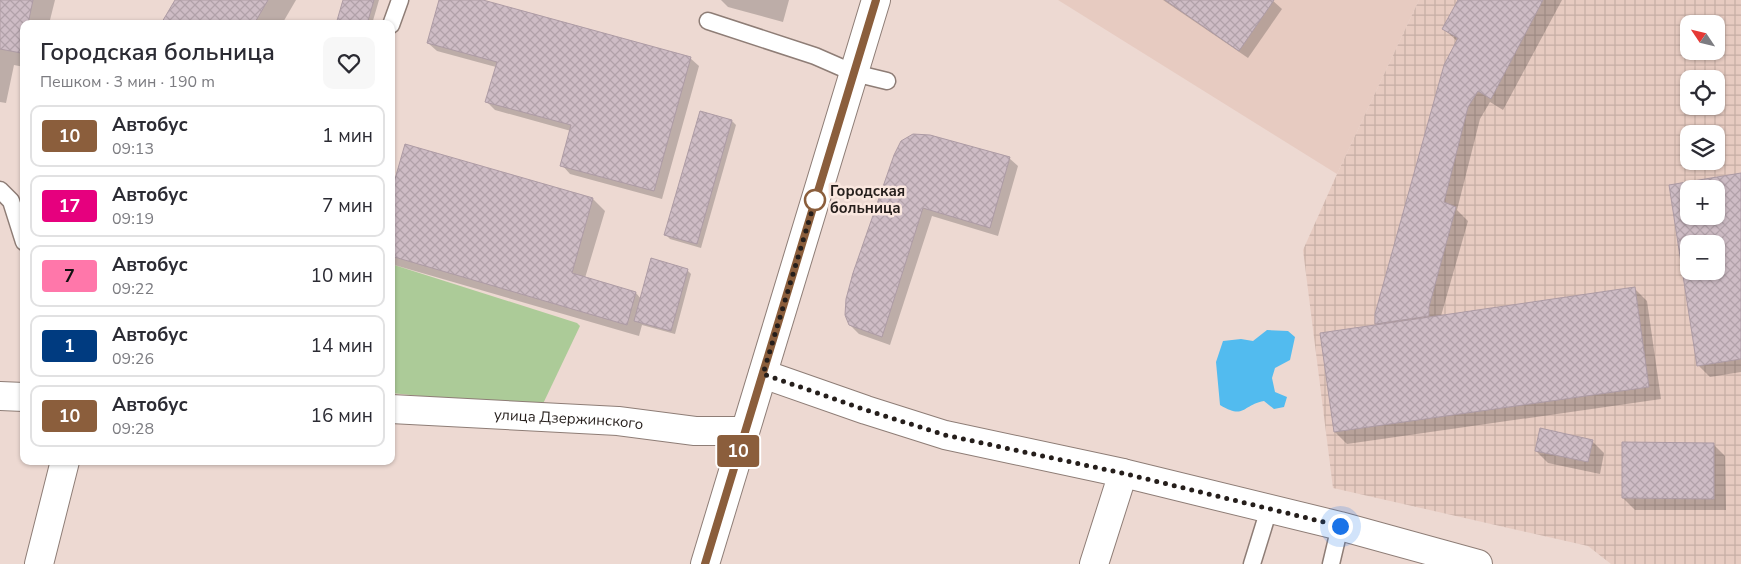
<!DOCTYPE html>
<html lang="ru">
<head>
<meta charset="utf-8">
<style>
	body { margin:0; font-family:"Nunito Sans",sans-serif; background:#f7f7f7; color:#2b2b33; height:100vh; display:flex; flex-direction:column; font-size:19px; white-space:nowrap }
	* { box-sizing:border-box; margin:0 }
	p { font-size:16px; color:#7c7c81 }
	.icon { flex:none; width:28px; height:28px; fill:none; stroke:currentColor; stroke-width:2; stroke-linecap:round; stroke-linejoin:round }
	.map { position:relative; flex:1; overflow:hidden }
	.side { position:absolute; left:20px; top:20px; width:375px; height:445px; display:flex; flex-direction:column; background:#fff; border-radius:10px; box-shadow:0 1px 4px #0004 }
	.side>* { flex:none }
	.badge { padding:0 10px; border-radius:4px; font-size:18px; line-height:32px }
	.needle { width:32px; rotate:305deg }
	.buttons { position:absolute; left:1680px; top:15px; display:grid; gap:10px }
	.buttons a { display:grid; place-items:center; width:45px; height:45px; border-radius:10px; background:#fff; box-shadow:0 1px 4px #0004; font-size:25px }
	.you { position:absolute; width:25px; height:25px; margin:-12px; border:4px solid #fff; border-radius:50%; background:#1a73e8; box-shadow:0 0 0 8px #1a73e833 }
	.map>.badge { position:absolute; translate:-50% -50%; box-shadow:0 0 0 2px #fff }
	.round { display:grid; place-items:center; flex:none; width:52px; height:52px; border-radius:10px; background:#f7f7f7 }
	.head { display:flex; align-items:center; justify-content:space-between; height:85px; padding:0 20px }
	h1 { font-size:24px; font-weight:600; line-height:38px }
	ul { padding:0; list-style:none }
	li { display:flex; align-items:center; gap:15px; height:62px; margin:0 10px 8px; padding:0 10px; border:2px solid #e1e1e2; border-radius:10px }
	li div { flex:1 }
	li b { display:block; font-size:19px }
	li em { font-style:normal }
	li .badge { min-width:55px; font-weight:700; text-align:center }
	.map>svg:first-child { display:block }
</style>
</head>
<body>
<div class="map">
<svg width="1741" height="564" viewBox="0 0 1741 564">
	<defs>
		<pattern id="industrial-grid" width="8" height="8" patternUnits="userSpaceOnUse" patternTransform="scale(1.25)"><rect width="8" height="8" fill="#e7cbc1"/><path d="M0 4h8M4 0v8" fill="none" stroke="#c6aea5"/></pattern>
		<pattern id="building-cross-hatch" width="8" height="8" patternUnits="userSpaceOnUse" patternTransform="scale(1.25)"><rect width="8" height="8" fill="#cebcc5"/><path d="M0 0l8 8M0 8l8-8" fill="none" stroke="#b1a1a9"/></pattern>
	</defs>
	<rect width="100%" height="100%" fill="#edd9d2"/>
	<!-- built -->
	<polygon fill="#e7cbc1" points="1058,0 1419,0 1337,174"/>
	<!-- industrial -->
	<path fill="url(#industrial-grid)" fill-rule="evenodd" d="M1419,0H1741V564H1611L1588,546L1333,488L1303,250L1337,174ZM1689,24H1716V51H1689ZM1689,79H1716V106H1689ZM1689,134H1716V161H1689ZM1689,189H1716V216H1689ZM1689,244H1716V271H1689Z"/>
	<!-- grass -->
	<polygon fill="#accb98" points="391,264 577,323 580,326 541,408 391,393"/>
	<!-- water -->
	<path fill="#52bbef" d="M1267,330L1288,331L1295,337L1290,360L1275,368L1272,378L1275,392L1287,397L1284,407L1274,409L1264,401C1242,405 1245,420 1220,405L1216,362L1223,341L1241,339L1253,341Z"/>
	<!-- shadow -->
	<g fill="#0003" fill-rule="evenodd">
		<polygon points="0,0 55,0 49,24 24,24 24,67 14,65 6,103 0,102"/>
		<polygon points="177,0 296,0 282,24 166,24"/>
		<polygon points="344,0 379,0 372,24 337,24"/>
		<polygon points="440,0 479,0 690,58 699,66 662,199 570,174 562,165 571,131 495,110 487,102 496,67 437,51 428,43"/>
		<polygon points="721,0 789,0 783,22 728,7"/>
		<polygon points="1163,0 1272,0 1282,9 1248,58"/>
		<polygon points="1460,0 1562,0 1503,110 1490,102 1480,119 1457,210 1468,221 1441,316 1635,289 1647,301 1661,399 1347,444 1335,432 1377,325 1376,314 1458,42 1444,29"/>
		<polygon points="732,121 736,125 701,248 670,239 666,235"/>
		<polygon points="406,146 593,199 605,211 585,278 636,293 641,299 687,270 691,274 675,334 642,325 639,336 391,264 391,198"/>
		<polygon points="895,156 1009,158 1018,166 998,236 932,216 890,345 859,334 850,325"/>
		<path d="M1741,174V372L1710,377L1698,365L1670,186ZM1689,189H1716V216H1689ZM1689,244H1716V271H1689Z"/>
		<polygon points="1592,441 1604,453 1600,474 1548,463 1536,451"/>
		<polygon points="1713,444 1725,456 1726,510 1635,510 1623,498"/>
	</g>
	<!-- building -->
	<g fill="url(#building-cross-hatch)" stroke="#ad9ba4" fill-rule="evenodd">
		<polygon points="0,0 33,0 28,24 24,24 24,42 21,53 0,49"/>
		<polygon points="175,0 268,0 254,24 165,24 162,22"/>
		<polygon points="343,0 374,0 367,24 336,24"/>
		<polygon points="439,0 483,0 691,57 654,191 560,166 571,125 485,102 497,62 427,43"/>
		<polygon points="1165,0 1274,0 1239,51"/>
		<polygon points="1458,0 1543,0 1491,99 1478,91 1468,107 1444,202 1456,207 1429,307 1429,316 1375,324 1375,314 1444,65 1458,38 1442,29"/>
		<polygon points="700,111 732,120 697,244 664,235"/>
		<polygon points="913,134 930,135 1010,157 990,228 923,208 882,337 849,325 845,315 846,299 853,273 894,155 901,141"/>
		<polygon points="405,144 593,198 572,273 636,292 627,325 391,256 391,193"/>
		<path d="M1741,173V359L1697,366L1669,185ZM1689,189H1716V216H1689ZM1689,244H1716V271H1689Z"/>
		<polygon points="651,258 688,269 671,331 634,321"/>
		<polygon points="1635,287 1649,387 1334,432 1320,333"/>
		<polygon points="1540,428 1593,440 1588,462 1535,451"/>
		<polygon points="1622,442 1714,443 1714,499 1622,498"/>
	</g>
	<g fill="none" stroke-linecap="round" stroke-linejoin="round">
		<!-- lane casing -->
		<g stroke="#8e7d76" stroke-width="19">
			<g id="lane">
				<polyline points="708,21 815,56 854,73 887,81"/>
				<polyline points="391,25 400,0"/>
				<polyline points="0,190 11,201 24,242"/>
				<polyline points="1252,564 1269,509"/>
				<polyline points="1331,564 1340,526"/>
			</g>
		</g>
		<!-- street casing -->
		<g stroke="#8e7d76" stroke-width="30">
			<polyline id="street" points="1094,564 1123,473"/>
		</g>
		<!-- secondary casing -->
		<g stroke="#8e7d76" stroke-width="30">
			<g id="secondary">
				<polyline points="763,374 866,410 945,435 1123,473 1340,526 1478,564"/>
				<polyline points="0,396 24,397"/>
				<path id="s1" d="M391,409L618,421L695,431H744"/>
				<polyline points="39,564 65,461"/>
				<polyline points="705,564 876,0"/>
			</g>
		</g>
		<!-- lane -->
		<use href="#lane" stroke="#fff" stroke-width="16"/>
		<!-- street -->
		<use href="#street" stroke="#fff" stroke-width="28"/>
		<!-- secondary -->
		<use href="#secondary" stroke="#fff" stroke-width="28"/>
	</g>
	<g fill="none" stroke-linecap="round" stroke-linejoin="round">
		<!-- line casing -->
		<g stroke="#fff" stroke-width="11">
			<polyline id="line" points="705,564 876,0"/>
		</g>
		<!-- line -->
		<use href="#line" stroke="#8b5e3c" stroke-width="8"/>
		<!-- walk -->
		<polyline stroke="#251e1b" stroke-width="5" stroke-dasharray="0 9" points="815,200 817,194 763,374 866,410 945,435 1122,473 1340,526"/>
	</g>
	<!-- markers -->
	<circle fill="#fff" stroke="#8b5e3c" stroke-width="2.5" cx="815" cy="200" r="10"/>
	<g text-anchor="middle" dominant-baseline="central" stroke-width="5" stroke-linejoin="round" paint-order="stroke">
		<!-- stop labels -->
		<g font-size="15" font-weight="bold" fill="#251e1b" stroke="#fae7df" text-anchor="start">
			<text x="830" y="191">Городская<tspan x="830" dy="17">больница</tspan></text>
		</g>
		<!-- street labels -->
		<g font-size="15" fill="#251e1b" stroke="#fae7df">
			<text stroke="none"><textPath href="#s1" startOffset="178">улица Дзержинского</textPath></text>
		</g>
	</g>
</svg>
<div class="buttons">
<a><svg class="needle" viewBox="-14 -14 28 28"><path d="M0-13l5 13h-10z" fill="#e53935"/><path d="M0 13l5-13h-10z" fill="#7c7c81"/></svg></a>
<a><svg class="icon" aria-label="locate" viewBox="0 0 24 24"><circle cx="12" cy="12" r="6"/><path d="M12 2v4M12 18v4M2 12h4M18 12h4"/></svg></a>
<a><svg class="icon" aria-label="layers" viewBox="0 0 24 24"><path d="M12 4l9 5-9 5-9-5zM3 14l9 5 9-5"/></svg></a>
<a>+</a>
<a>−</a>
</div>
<div class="you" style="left:1340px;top:526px"></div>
<b class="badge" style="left:738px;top:451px;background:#8b5e3c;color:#fff">10</b>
<section class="side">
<div class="head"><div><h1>Городская больница</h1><p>Пешком · 3 мин · 190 m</p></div><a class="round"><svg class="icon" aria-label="heart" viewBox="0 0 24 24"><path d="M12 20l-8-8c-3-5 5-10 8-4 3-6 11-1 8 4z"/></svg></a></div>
<ul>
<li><span class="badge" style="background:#8b5e3c;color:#fff">10</span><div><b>Автобус</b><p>09:13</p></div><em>1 мин</em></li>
<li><span class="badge" style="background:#e6007e;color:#fff">17</span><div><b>Автобус</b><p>09:19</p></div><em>7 мин</em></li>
<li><span class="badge" style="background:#f7a;color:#111">7</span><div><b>Автобус</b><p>09:22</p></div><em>10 мин</em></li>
<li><span class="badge" style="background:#003b80;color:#fff">1</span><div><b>Автобус</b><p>09:26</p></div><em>14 мин</em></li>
<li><span class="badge" style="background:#8b5e3c;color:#fff">10</span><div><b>Автобус</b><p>09:28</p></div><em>16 мин</em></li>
</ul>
</section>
</div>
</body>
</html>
